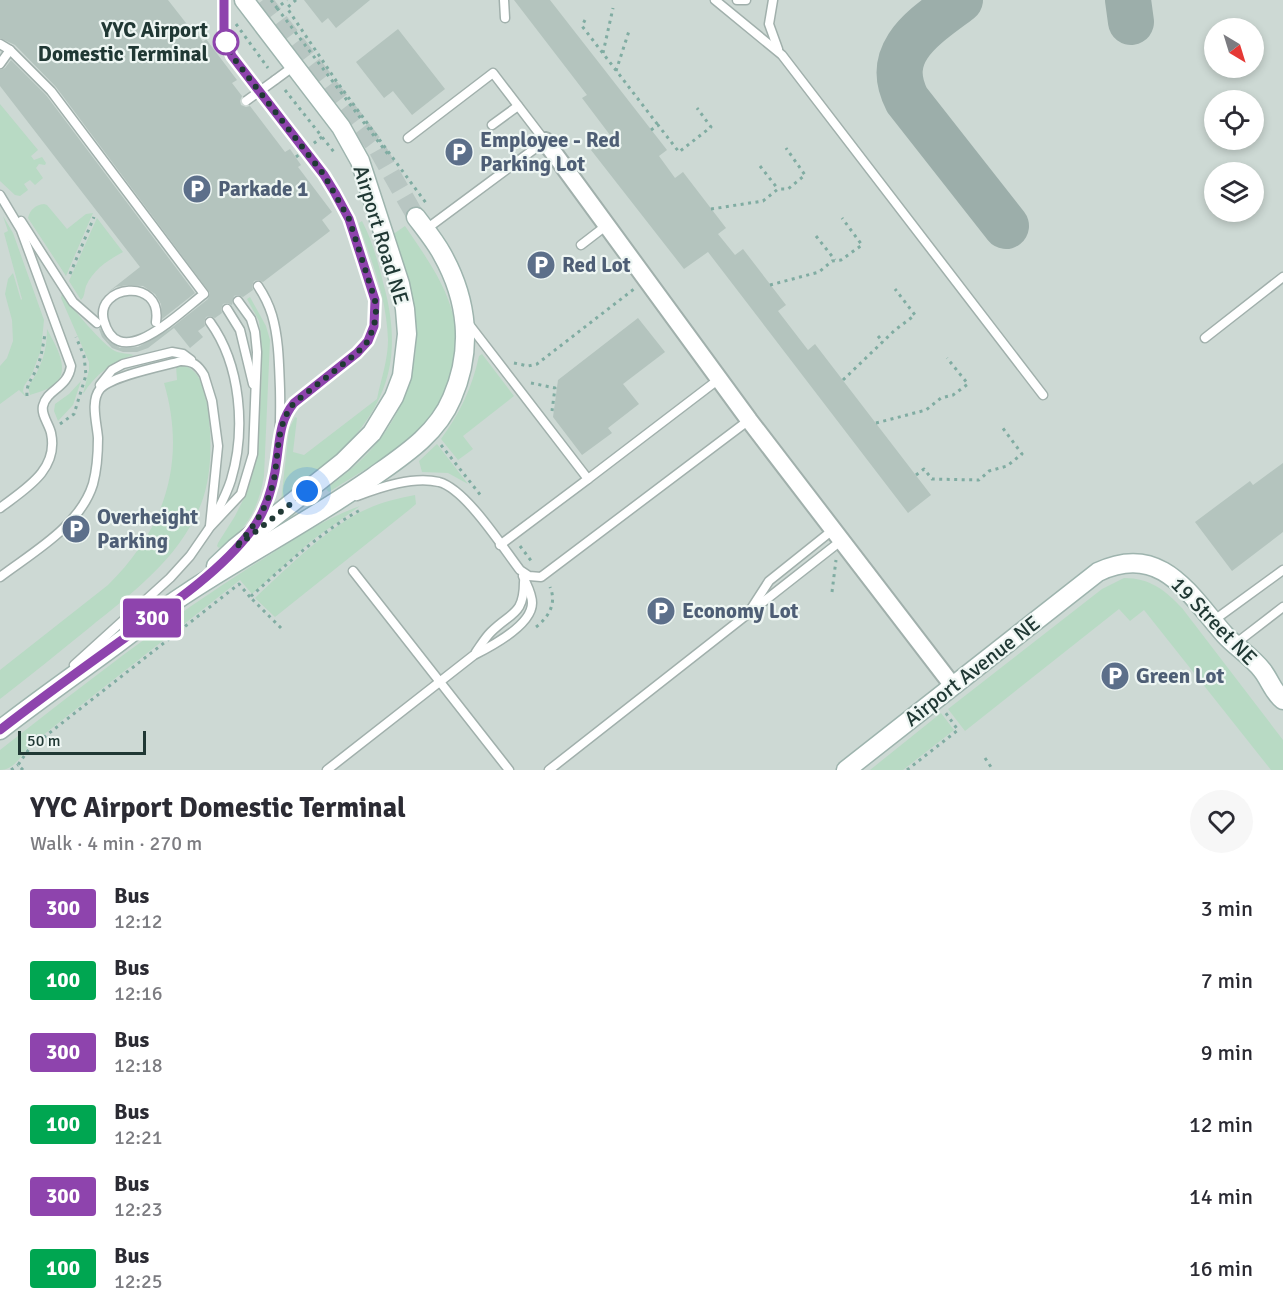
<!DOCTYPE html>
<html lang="en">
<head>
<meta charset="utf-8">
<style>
	body { margin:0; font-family:Signika,sans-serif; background:#f7f7f7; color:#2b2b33; height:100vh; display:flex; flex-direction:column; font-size:22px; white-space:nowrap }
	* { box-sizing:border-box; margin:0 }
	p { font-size:20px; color:#7c7c81 }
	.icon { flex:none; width:33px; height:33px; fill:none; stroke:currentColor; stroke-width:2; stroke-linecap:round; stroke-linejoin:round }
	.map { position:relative; height:770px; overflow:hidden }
	.panel { display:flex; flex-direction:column; background:#fff; flex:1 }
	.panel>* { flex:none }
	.badge { padding:0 12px; border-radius:4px; font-size:21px; line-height:39px }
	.needle { width:39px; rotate:142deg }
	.fabs { position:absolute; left:1204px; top:18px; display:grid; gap:12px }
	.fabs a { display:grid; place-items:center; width:60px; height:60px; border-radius:50%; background:#fff; box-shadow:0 3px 9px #0003; font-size:30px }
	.scale { position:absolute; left:18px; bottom:15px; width:128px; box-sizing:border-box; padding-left:6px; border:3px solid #203834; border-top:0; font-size:16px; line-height:21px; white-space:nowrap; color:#203834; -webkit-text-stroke:4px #eef6f3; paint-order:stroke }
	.you { position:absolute; width:30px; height:30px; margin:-15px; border:4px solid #fff; border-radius:50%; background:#1a73e8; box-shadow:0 0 0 9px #1a73e833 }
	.map>.badge { position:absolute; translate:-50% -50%; box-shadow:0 0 0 3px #fff }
	.round { display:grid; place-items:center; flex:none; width:63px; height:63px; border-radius:32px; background:#f7f7f7 }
	.summary { display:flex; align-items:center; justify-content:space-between; height:102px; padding:0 30px }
	h1 { font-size:28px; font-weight:700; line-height:45px }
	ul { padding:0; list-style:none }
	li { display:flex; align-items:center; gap:18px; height:72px; padding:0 30px }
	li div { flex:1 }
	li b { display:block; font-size:22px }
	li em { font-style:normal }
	li .badge { min-width:66px; font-weight:700; text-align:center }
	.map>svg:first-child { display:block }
</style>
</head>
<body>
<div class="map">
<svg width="1283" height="770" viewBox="0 0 1283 770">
	<rect width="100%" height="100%" fill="#dee9e5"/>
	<!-- built -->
	<path fill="#cdd9d4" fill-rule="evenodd" d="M0,0H1283V770H0ZM1215,28H1254V68H1215ZM1215,100H1254V140H1215ZM1215,172H1254V212H1215Z"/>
	<!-- green -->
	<g fill="#b8dac4">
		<polygon points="0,104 38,150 31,156 34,160 42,157 46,163 45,165 39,164 36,168 43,178 35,185 30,180 24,184 28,190 20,196 15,195 0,181"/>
		<path d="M44,204L47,205L67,229L86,214L93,213L66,276L28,218C30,210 35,205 44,204Z"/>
		<polygon points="3,216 13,233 44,320 41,350 32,374 24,386 23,391 26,397 19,390 0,404 0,366 7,358 13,341 12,320 5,294 8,279 13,273 21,300 22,299 4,233 8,231"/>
		<path d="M97,218L123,252C108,260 93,270 86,286C84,292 85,296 81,300L69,281Z"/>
		<path d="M362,221C372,240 378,262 383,282C402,351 392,399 341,451C323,470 301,485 281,501L289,429L295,417L297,418L293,452L304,455L377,399C381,379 388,360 388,340C387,301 373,264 360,228L359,223Z"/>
		<path d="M405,226C423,253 445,282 453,315C462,352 449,398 423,426C396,453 360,472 329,492L326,489C340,478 355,467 368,453C407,412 426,353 412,296C406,276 398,255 392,235Z"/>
		<path d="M62,294C70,306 104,346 115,351C121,354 128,353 134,355C111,362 96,374 83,394L89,370V362L61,298Z"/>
		<path d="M250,297L266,326L270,340L264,476C259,507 247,531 219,548L217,546L218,543L235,516L247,492L258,449L262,369L261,337L259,321L247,299Z"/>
		<path d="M47,329C55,345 73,371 53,386C47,390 38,392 30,395L28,387C41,368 47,352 47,329Z"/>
		<path d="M482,354L514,396L463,436L473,449L458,460L441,439C460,413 472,388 479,356Z"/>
		<path d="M182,365C201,369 206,393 208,410C212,440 212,476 201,504C180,558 132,593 89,628C59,652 30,676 0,699V670L108,585C165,529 187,461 164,383L177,380L176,366Z"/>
		<polygon points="81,381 73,405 58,421 54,411 55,404 69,394"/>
		<polygon points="437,444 468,484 448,473 422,472 419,461"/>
		<path d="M415,495L416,504L409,510L275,617L255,598C285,570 330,525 367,509C382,502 399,498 415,495Z"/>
		<path d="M360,506L311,541L252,594L240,580L28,747C21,757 13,770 0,770V750C86,683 171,616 263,559C295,539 325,518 360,506Z"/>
		<path d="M1124,578C1150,578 1165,590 1182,608L1283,740V770H1271L1144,610L1130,621L1119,609L965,731L948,709L1102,589Z"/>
		<polygon points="941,713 954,730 903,770 870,770"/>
	</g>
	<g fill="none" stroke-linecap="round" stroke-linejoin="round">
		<!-- taxiway -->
		<g stroke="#9caeaa" stroke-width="46">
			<path d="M960,0C926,26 882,51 907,100L1006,226"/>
			<polyline points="1128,0 1131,22"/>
		</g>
	</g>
	<!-- building -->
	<g fill="#b4c4be">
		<polygon points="0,0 168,0 197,37 199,36 203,42 206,39 237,80 232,83 242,96 240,101 241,105 246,107 250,106 285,152 290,149 301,165 298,167 332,212 322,220 330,231 263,282 258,280 254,281 252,286 253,290 243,297 238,295 234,296 232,305 227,303 223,304 221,309 222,313 215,318 210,316 206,317 204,322 205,326 198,331 203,337 190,348 174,328 148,348 137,352 123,352 112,348 102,337 99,329 100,328 108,341 120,348 138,347 170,329 208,299 210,293 56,87 15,45 0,38"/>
		<polygon points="304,0 370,0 336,28 328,18 322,23"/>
		<polygon points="514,0 550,0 667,150 659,156 675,178 683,172 726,228 718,234 735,255 743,249 786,305 778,311 808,350 815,344 931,495 908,513 708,252 684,269 591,150 610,135 582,98 587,95"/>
		<polygon points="398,29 445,89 412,115 393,91 384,98 356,62"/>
		<polygon points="11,60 46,95 195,293 162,319 161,304 155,294 143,286 127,285 116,287 107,293 140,267 0,86 0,70 5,68"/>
		<polygon points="638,318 665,352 623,384 639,404 608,428 612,433 582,455 553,417 558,380"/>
		<polygon points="1283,463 1283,532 1232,571 1195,522 1250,481 1253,485"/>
	</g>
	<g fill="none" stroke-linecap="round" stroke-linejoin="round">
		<!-- secondary-tunnel -->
		<polyline stroke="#b8c6c2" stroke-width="18" stroke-dasharray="18 9" stroke-linecap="butt" points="263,0 376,147 416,217"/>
		<!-- lane casing -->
		<g stroke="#a1b0ac" stroke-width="11">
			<g id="lane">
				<polyline points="504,0 505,18"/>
				<polyline points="715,0 782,55 1043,395"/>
				<polyline points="737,0 746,0"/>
				<polyline points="773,0 769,24 778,49"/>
				<polyline points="223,14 224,37 232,56 324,175 335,193 349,219 375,300 374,326 368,341 357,353 294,403 286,413 281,427"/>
				<polyline points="0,44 10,50"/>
				<path d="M0,64L10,50L51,91L204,294C181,311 119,375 104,321C94,285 163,276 156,322"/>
				<polyline points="275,80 294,66"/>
				<polyline points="492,125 518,106"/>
				<polyline points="408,138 493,73 545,141 425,230"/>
				<path d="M0,195L21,230L71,366C68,388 47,389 43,406C41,415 49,424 51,433C59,470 25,489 0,508"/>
				<polyline points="21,221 73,302 97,323"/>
				<polyline points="581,245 607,225"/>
				<polyline points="227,309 240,330 253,384"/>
				<path d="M210,322C241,365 246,430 231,480C227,493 220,506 214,518"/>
				<polyline points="468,323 588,479 500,545"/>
				<polyline points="1205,338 1283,277"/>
				<polyline points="100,385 112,370 123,364 172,352 183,354 191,360"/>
				<polyline points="588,479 719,379"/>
				<path d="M357,496C381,487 413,476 439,482C466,489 503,548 520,570L529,576L541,577L749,420"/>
				<path d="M255,525C280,484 281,436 280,389C279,365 279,339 272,315C269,305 264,295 258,286"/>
				<polyline points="353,571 509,770"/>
				<path d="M0,577C33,552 80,526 93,484C97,469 98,454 98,438C97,424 90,401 100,389C111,376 163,366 181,361C193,361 198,365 204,375L212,401L218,446L210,526"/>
				<polyline points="751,609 769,581 834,529"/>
				<polyline points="1213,621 1283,570"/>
				<polyline points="1235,644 1283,607"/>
				<path d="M476,652C481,645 485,638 491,632C511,612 524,615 524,582"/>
				<polyline points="74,665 170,578 190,556 210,527 241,494 253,454 257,352 255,332 251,319 238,301"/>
				<path d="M327,770L474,655C492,646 532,625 532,603C532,593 526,584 523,576"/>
				<polyline points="549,770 842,540"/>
			</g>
		</g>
		<!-- street casing -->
		<g stroke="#a1b0ac" stroke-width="20">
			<polyline id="street" points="545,141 749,420 953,686"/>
		</g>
		<!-- secondary casing -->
		<g stroke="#9eb4ae" stroke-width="21">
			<g id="secondary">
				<polyline points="216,566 235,548 343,462 372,433 394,397 402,376 407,334 405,309 400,284 360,161 341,127 244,0"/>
				<path d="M0,730C37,701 76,674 114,646C138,628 162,609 187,593C248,553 313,519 373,477C404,455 437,434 452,398C473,350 468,300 442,254C435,241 425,229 416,217"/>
				<path d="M846,770L1098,572C1161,542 1189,594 1225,635C1236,647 1252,657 1262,670C1270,680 1273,692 1283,700"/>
			</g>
		</g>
		<!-- path -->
		<g stroke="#80aca2" stroke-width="3" stroke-dasharray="3 4.5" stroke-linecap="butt">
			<polyline points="271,0 277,8 287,0"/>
			<polyline points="296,0 287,8 337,82 426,203"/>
			<polyline points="277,8 390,157"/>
			<polyline points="585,20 582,26 658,125"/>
			<polyline points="236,24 268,68"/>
			<polyline points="603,53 613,8"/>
			<polyline points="616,71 629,31"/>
			<polyline points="285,90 334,152"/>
			<polyline points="651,130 658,125 679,152 711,127 697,108"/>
			<polyline points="760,166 778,189"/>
			<polyline points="711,209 763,201 778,189 788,189 805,175 786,148"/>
			<polyline points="816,236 835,260"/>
			<polyline points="70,274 94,217"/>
			<polyline points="770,285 819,272 832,261 841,260 862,245 842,218"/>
			<polyline points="878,336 883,342"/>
			<polyline points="514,363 528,366 537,364 634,289"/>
			<polyline points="843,380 895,330 915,315 895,289"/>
			<polyline points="531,383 555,388 552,411"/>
			<path d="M27,396C26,384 32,379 37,368C41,358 43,346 45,334"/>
			<polyline points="876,423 926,410 941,398 953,395 968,384 947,358"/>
			<polyline points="60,424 74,414 86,375 84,356 76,337"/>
			<polyline points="441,445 482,497"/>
			<polyline points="916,475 924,469 932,479 979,480 989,471 1007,466 1022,454 1002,427"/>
			<polyline points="520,546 532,562"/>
			<polyline points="832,592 836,560"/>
			<path d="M536,627C549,617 557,603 550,587"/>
			<path d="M281,628L250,597C285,566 320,532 362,509"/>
			<polyline points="985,758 993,770"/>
			<polyline points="11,770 18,765"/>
			<polyline points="23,770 18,765 29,749 239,584 250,597"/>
			<polyline points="907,770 958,730 945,712"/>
		</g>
		<!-- lane -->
		<use href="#lane" stroke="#fff" stroke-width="8"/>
		<!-- street -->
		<use href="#street" stroke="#fff" stroke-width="16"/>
		<!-- secondary -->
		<use href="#secondary" stroke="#fff" stroke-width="18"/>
		<!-- lane-bridge casing -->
		<g stroke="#a1b0ac" stroke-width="11" stroke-linecap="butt">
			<polyline id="lane-bridge" points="246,101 275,80"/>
		</g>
		<!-- path-bridge -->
		<polyline stroke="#80aca2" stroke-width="3" stroke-dasharray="3 4.5" stroke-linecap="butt" points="296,157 322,137"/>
		<!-- lane-bridge -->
		<use href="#lane-bridge" stroke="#fff" stroke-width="8"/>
	</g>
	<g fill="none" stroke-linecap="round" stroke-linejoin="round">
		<!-- line casing -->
		<g stroke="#fff" stroke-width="14">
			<path id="line" d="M0,730C46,694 93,661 140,627C178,600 223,568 251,531C267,510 274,484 277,458C280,437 280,420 294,403L357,353L368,341L374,326L375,300L349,219L335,193L324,175L232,56L224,37V0"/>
		</g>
		<!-- line -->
		<use href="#line" stroke="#8e44ad" stroke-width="9"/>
		<!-- walk -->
		<path stroke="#203834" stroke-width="6" stroke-dasharray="0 10.8" d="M226,42L232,56L324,175L349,219L375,300L376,314L374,326L368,341L357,353L294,403C276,425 279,452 274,479C268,507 254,527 235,548L307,491"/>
	</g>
	<!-- icons -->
	<defs>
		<g id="parking-disc" transform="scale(1.5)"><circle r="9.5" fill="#5c6f8a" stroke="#eef6f3"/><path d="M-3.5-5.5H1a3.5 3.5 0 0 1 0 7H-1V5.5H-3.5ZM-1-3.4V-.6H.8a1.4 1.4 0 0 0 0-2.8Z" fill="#fff"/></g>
	</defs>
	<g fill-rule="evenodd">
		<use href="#parking-disc" x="459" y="152"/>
		<use href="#parking-disc" x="197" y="189"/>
		<use href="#parking-disc" x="541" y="265"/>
		<use href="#parking-disc" x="76" y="529"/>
		<use href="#parking-disc" x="661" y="611"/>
		<use href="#parking-disc" x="1115" y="676"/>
	</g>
	<!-- markers -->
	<circle fill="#fff" stroke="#8e44ad" stroke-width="3" cx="226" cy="42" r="12"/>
	<g text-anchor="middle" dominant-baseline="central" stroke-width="4.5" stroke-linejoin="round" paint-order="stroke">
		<!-- stop labels -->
		<g font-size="21" font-weight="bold" fill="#203834" stroke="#eef6f3" text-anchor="end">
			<text x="208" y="30">YYC Airport<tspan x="208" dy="24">Domestic Terminal</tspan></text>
		</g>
		<!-- service labels -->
		<g font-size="21" font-weight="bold" fill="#4e5e75" stroke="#eef6f3" text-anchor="start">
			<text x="480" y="140">Employee - Red<tspan x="480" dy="24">Parking Lot</tspan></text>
			<text x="218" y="189">Parkade 1</text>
			<text x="562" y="265">Red Lot</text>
			<text x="97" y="517">Overheight<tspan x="97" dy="24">Parking</tspan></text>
			<text x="682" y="611">Economy Lot</text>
			<text x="1136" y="676">Green Lot</text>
		</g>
		<!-- street labels -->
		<g font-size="21" fill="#203834" stroke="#eef6f3">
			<text transform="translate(381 235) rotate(73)">Airport Road NE</text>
			<text transform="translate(1214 621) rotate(46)">19 Street NE</text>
			<text transform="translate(972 671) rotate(-38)">Airport Avenue NE</text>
		</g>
	</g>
</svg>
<div class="fabs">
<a><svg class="needle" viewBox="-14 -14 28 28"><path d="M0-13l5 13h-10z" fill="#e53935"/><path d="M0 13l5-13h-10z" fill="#7c7c81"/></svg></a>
<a><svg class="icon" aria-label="locate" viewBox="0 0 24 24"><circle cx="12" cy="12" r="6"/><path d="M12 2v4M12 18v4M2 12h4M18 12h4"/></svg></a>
<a><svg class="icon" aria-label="layers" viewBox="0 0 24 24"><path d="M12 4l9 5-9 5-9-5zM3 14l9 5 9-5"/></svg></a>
</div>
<div class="scale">50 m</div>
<div class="you" style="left:307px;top:491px"></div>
<b class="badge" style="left:152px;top:618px;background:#8e44ad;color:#fff">300</b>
</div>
<section class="panel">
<div class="summary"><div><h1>YYC Airport Domestic Terminal</h1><p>Walk · 4 min · 270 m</p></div><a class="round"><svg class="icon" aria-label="heart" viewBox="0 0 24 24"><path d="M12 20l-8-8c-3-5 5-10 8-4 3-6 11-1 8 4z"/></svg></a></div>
<ul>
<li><span class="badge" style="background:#8e44ad;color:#fff">300</span><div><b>Bus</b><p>12:12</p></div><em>3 min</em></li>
<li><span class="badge" style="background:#00a651;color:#fff">100</span><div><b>Bus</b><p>12:16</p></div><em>7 min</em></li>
<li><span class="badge" style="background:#8e44ad;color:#fff">300</span><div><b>Bus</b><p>12:18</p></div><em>9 min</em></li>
<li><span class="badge" style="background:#00a651;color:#fff">100</span><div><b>Bus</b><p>12:21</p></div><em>12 min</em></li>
<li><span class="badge" style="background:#8e44ad;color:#fff">300</span><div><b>Bus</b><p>12:23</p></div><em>14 min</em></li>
<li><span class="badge" style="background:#00a651;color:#fff">100</span><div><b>Bus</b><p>12:25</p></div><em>16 min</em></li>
</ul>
</section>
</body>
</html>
